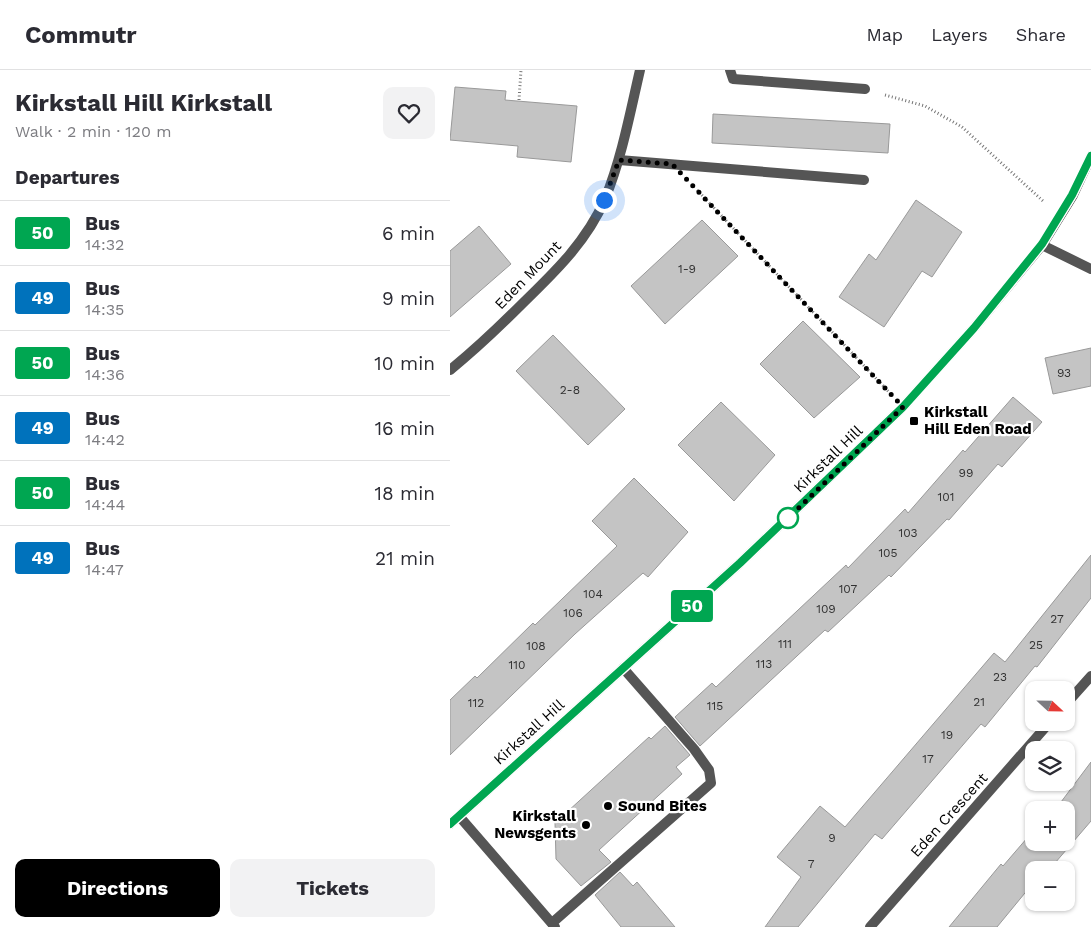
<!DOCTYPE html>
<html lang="en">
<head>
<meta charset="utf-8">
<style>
	body { margin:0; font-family:"Work Sans",sans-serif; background:#f2f2f3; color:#2b2b33; height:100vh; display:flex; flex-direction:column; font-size:19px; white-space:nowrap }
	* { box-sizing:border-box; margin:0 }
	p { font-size:16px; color:#7c7c81 }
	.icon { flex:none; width:28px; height:28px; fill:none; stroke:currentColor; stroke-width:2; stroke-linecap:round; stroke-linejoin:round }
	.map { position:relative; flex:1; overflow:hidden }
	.panel { display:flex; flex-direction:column; background:#fff; width:450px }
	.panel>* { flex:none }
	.badge { padding:0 10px; border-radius:4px; font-size:18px; line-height:32px }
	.needle { width:32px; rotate:112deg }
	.controls { position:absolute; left:575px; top:611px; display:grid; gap:10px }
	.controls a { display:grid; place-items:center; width:50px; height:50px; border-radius:10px; background:#fff; box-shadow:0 1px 4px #0004; font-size:25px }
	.you { position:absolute; width:25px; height:25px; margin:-12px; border:4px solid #fff; border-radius:50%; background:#1a73e8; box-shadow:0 0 0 8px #1a73e833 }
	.map>.badge { position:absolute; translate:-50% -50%; box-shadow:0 0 0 2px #fff }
	h2 { padding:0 15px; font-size:19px; line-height:45px }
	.round { display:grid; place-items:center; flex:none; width:52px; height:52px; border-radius:10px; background:#f2f2f3 }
	.headline { display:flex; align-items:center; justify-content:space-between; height:85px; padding:0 15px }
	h1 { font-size:24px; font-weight:700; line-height:38px }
	.button { display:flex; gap:10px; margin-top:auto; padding:10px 15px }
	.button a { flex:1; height:58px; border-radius:10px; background:#000; color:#fff; font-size:20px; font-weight:700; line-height:58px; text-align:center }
	.button a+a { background:#f2f2f3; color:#2b2b33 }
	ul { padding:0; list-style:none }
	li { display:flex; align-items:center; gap:15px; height:65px; padding:0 15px; border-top:1px solid #e1e1e2 }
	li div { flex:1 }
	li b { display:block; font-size:19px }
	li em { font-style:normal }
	li .badge { min-width:55px; font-weight:700; text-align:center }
	header { display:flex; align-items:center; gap:30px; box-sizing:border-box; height:70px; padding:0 25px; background:#fff; border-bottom:1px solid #e1e1e2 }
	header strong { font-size:24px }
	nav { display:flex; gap:28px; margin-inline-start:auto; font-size:18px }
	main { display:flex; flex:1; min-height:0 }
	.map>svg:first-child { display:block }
</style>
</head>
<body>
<header>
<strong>Commutr</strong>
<nav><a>Map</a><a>Layers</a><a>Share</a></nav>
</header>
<main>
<section class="panel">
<div class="headline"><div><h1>Kirkstall Hill Kirkstall</h1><p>Walk · 2 min · 120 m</p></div><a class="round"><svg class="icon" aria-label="heart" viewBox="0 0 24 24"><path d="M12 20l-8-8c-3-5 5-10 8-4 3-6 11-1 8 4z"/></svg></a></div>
<h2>Departures</h2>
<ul>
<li><span class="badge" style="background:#00a651;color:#fff">50</span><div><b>Bus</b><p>14:32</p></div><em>6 min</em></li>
<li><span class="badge" style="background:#0072bc;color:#fff">49</span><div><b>Bus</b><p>14:35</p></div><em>9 min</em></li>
<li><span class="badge" style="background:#00a651;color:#fff">50</span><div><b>Bus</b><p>14:36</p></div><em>10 min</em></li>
<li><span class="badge" style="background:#0072bc;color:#fff">49</span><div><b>Bus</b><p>14:42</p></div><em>16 min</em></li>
<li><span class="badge" style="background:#00a651;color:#fff">50</span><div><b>Bus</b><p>14:44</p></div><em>18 min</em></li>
<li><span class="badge" style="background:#0072bc;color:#fff">49</span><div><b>Bus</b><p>14:47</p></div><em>21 min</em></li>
</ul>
<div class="button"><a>Directions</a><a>Tickets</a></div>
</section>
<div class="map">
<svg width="641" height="857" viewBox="0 0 641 857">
	<rect width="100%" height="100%" fill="#fff"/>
	<!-- building -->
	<g fill="#c4c4c4" stroke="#999">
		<polygon points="5,17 56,21 55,30 127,36 121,92 67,87 68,76 0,70"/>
		<polygon points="263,44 440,54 438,83 262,73"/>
		<polygon points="466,130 512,162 482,207 472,201 434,257 389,227 419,184 426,190"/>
		<polygon points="252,150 288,186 215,254 181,216"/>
		<polygon points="29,156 61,194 0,247 0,181"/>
		<polygon points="353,251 410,307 364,348 310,294"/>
		<polygon points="103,265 175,339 138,375 66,301"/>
		<polygon points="641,278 641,316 603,324 595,288"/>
		<polygon points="563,327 592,352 552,397 548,394 499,450 497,449 441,507 439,505 378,562 375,560 250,676 225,647 262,613 266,617 396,495 398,498 455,439 458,443 513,380 515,382"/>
		<polygon points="271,332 325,385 284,431 228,375"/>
		<polygon points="184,408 238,462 198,507 193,503 125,564 0,685 0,630 25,606 27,608 83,553 85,555 167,476 142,451"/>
		<polygon points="641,485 641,528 587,597 585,596 535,657 531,654 432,769 425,764 348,857 315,857 351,807 327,787 370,736 395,757 544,583 555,592"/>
		<polygon points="215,656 240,685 226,697 232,704 149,780 161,792 131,816 106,789 105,753 199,667 201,669"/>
		<polygon points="641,692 641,751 599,800 584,800 584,812 547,857 499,857 551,794 553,796 584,760 584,772 616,772 616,740 605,740"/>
		<polygon points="170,802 183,816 187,812 225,857 171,857 145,825"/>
	</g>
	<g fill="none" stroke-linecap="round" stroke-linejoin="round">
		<!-- path -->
		<g stroke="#777" stroke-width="3" stroke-dasharray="1 2.5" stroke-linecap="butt">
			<polyline points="435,25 475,36 512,57 593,131"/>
			<polyline points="69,30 71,0"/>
			<polyline points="247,120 439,322"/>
		</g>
		<!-- lane -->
		<g stroke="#555" stroke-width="10">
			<polyline points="169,90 414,110"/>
			<polyline points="102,853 261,713 259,700 244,679 173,598"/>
		</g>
		<!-- street -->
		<g stroke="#555" stroke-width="10">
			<polyline points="280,0 283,9 415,19"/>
			<polyline points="592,175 641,199"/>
			<path d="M0,300C26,279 50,256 73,233C105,202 137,171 155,129C172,87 180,43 190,0"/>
			<polyline points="616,634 641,606"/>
			<polyline points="9,746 105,857"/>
			<polyline points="420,857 600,652"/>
		</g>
		<!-- secondary -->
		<polyline stroke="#222" stroke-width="10" points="0,754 290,493 453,337 524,258 592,175 623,125 641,86"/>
	</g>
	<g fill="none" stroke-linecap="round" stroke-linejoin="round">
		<!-- line casing -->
		<g stroke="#fff" stroke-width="11">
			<polyline id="line" points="0,754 290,493 453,337 524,258 592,174 622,125 641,86"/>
		</g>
		<!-- line -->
		<use href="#line" stroke="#00a651" stroke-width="8"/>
		<!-- walk -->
		<polyline stroke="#000" stroke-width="5" stroke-dasharray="0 9" points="154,130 169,90 222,94 453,337 332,454 338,448"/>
	</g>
	<!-- markers -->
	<g fill="#000" stroke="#fff" stroke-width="2">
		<rect x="459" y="346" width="10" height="10" rx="2.5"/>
		<circle cx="158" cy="736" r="5"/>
		<circle cx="136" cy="755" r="5"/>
	</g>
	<circle fill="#fff" stroke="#00a651" stroke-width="2.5" cx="338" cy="448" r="10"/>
	<g text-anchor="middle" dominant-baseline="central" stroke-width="4.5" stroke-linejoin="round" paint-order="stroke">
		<!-- number labels -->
		<g font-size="12" fill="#313131">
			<text x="237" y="199">1-9</text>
			<text x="614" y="303">93</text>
			<text x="120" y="320">2-8</text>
			<text x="516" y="403">99</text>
			<text x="496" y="427">101</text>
			<text x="458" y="463">103</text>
			<text x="438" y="483">105</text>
			<text x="398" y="519">107</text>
			<text x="143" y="524">104</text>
			<text x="376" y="539">109</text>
			<text x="123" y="543">106</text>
			<text x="607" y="549">27</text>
			<text x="335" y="574">111</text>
			<text x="586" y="575">25</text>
			<text x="86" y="576">108</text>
			<text x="314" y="594">113</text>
			<text x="67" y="595">110</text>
			<text x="550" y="607">23</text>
			<text x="529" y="632">21</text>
			<text x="26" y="633">112</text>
			<text x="265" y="636">115</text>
			<text x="497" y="665">19</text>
			<text x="478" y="689">17</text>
			<text x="382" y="768">9</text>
			<text x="361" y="794">7</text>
		</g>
		<!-- street labels -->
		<g font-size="15" fill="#000" stroke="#fff">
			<text transform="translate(78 205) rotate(-46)">Eden Mount</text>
			<text transform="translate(378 389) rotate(-44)">Kirkstall Hill</text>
			<text transform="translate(79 662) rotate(-42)">Kirkstall Hill</text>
			<text transform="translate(499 745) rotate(-48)">Eden Crescent</text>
		</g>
		<!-- poi labels -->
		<g font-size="15" font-weight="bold" fill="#000" stroke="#fff" text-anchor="start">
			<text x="474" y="342">Kirkstall<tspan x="474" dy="17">Hill Eden Road</tspan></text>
			<text x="168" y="736">Sound Bites</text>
			<text x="126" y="746" text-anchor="end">Kirkstall<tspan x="126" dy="17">Newsgents</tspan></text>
		</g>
	</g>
</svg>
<div class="controls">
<a><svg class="needle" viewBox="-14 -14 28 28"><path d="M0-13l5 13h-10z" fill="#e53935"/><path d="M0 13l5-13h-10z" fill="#7c7c81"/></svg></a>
<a><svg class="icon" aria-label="layers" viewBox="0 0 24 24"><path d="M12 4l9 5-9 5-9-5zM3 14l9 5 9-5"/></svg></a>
<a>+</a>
<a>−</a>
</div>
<div class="you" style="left:154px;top:130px"></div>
<b class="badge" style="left:242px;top:536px;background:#00a651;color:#fff">50</b>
</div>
</main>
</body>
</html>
